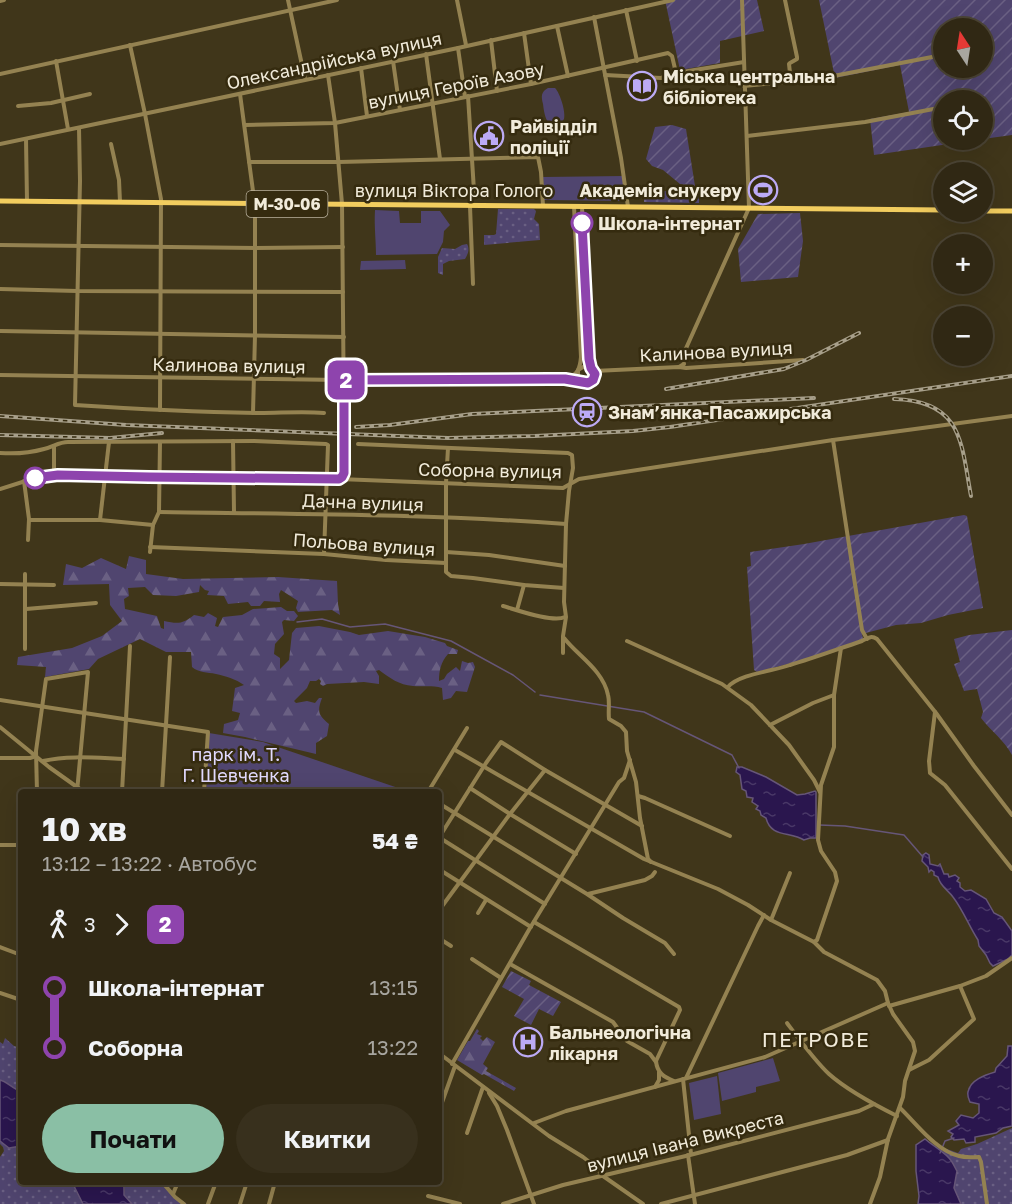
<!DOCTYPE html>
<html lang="uk">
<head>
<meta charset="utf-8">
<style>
	body { margin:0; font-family:"Golos Text",sans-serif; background:#38301d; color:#f1f3f6; height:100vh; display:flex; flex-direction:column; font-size:22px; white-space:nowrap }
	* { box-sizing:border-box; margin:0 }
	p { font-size:20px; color:#a8a6a0 }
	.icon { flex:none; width:33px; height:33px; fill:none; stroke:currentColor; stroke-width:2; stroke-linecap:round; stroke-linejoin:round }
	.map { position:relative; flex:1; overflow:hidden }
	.drawer { position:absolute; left:18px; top:789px; width:424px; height:396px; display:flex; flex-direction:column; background:#302814; border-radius:6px; box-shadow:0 6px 24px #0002,0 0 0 2px #4b4434 }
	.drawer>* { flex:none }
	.badge { padding:0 12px; border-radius:9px; font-size:21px; line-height:39px }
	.needle { width:39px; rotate:348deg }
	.tools { position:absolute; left:933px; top:18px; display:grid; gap:12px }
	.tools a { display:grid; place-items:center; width:60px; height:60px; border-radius:50%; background:#302814; box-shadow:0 6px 24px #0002,0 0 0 2px #4b4434; font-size:30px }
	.map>.badge { position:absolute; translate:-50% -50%; box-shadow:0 0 0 3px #fff }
	.legs { display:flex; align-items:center; gap:9px; height:66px; padding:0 24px; font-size:20px }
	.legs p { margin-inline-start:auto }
	.headline { display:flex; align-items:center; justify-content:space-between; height:102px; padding:0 24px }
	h1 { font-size:33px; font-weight:700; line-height:45px }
	.primary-button { display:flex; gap:12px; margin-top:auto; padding:12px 24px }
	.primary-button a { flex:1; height:69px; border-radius:36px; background:#8abfa5; color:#111; font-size:24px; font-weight:700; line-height:69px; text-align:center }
	.primary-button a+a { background:#38301d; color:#f1f3f6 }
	ul { padding:0 24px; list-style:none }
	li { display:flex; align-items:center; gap:21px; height:60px; font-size:22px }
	li i { display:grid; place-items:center; width:9px; height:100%; margin:0 8px; background:currentColor }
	li i::after { content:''; width:15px; height:15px; margin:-8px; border:4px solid; border-radius:50%; background:#302814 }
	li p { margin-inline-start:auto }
	li:first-child i { background:linear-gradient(#0000 50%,currentColor 0) }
	li:last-child i { background:linear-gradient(currentColor 50%,#0000 0) }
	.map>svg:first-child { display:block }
</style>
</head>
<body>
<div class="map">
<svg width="1012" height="1204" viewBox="0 0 1012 1204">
	<defs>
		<pattern id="grass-dots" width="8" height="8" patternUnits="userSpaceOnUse" patternTransform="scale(1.5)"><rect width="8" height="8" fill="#50456f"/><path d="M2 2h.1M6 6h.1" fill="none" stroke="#6a6083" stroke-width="1.8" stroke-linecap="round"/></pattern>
		<pattern id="forest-firs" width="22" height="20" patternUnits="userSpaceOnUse" patternTransform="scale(1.5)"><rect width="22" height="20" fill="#50456f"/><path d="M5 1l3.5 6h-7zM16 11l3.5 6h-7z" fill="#6a6083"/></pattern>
		<pattern id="garden-furrows" width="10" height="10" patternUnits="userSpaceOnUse" patternTransform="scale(1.5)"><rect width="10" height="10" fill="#50456f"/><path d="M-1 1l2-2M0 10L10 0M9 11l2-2" fill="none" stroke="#6a6083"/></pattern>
		<pattern id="water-ripples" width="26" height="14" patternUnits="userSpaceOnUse" patternTransform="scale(1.5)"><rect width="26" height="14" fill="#2a164e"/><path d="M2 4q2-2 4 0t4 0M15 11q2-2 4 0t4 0" fill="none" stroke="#493867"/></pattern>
	</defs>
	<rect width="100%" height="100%" fill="#40361a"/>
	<!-- grass -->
	<g fill="url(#grass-dots)">
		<polygon points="676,186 684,186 697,189 699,193 699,203 644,202 644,191 668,191 668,189 676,189"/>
		<polygon points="498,209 534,209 536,211 534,219 539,224 540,240 484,245 484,235 494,235 496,234"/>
		<path d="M467,244C470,249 468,254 465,259L449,261L443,264V275L438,273V257L442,248L455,249L462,245Z"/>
		<path d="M5,1038L14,1046L21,1048V1091C12,1089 8,1082 0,1080V1042L3,1044Z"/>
		<polygon points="1012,1128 1012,1204 961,1204 954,1188 957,1171 954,1168 952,1162 942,1152 947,1149 958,1153 961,1149 977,1144"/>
		<polygon points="0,1141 9,1148 21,1146 21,1182 72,1182 83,1204 0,1204 0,1157 4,1151 3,1147 0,1144"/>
		<polygon points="120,1182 165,1182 177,1197 187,1204 132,1204 124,1195 125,1187"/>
	</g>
	<!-- forest -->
	<g fill="url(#forest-firs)">
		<path d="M129,556L146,560V574L183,579L278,577L337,581L338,604L340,615L332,610L298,612L296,608L298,601L281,590L279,594L280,602L264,601L260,606H251L248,602L228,604L224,596L207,595L209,591L205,590L200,585L199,592L176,596L153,595L145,587L128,588L129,596L124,599L125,609L157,616L161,628L164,629V621C178,624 183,624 194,615L204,617L208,613L217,618L215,626L218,627L223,617L242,615L253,609L268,608L281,607L287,611H294L298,616L294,621L284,620L282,622L284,634L275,644L274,654L280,658V669L289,660L292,633L296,628L319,626L350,632L359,635L388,631L425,637L445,643L447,646L458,650L457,654H448C441,662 439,670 439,681L444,679L447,674L456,667L460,671L462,661L468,663L473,662L475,667L467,692L456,691L451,698L443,700L442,688C432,685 423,687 413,686C399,685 390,678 379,670L376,671L379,676V684L364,682L327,684L323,686L320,684L321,681L319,679L316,681H310L307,688L294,701L296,703L307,701L315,703L319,698H322C317,711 318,715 329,724L327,736L316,743V754L245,737L223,733L224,724L238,720L240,713L232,711L235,688L244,685C236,679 225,676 216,674C207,672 199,673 192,667L191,652H166L140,639L98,659L89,669L45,677L46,667L17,665L18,657L72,648L102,636L122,621L110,605L109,584L63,585L66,564L82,568L101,558L126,569Z"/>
		<polygon points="477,1029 479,1031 477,1034 482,1036 480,1038 483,1041 487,1037 495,1042 483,1064 488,1068 486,1071 516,1088 514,1091 484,1074 482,1075 457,1060 468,1041 470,1041"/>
	</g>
	<!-- park -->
	<g fill="#50456f">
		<path d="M548,88H555C560,93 566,112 564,119C562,122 560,124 557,125C545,127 544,111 543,104C541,96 541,92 548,88Z"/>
		<polygon points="623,176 626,201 544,200 543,177"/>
		<path d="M375,210L399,211L400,223H421V211H440L450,225L444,231L443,242L437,254L376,255C376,240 374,226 375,210Z"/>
		<polygon points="576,215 581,215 587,350 583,350"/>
		<polygon points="405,260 406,269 360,270 361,261"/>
		<polygon points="209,733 263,742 410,792 206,792"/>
		<polygon points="773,1058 780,1081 756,1087 756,1092 722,1101 718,1073"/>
		<polygon points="717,1076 721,1114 694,1120 689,1083"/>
	</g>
	<!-- garden -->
	<g fill="url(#garden-furrows)" fill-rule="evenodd">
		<polygon points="665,0 757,0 764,31 720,41 720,63 680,70"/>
		<path d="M819,0H1012V135L983,139L982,100H944V140H976L874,155L870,119L909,112L900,65L835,78ZM944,28H982V68H944Z"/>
		<polygon points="672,125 686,129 695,186 680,184 663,170 652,166 646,159 655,127"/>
		<polygon points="800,213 803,241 798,277 741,282 738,249 758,214"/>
		<polygon points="964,515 967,516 983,608 948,615 921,623 896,625 862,634 863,639 796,662 757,672 754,670 747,567 751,566 750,552 804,544"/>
		<path d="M1012,630V755C1004,740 991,731 981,718L983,712L977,689L964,691L954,664L960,662L954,639L969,635Z"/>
		<polygon points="511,971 531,981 529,985 561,1002 553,1016 539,1009 531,1025 514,1016 524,999 502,987"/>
	</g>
	<!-- water -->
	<g fill="url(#water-ripples)" stroke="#665678" stroke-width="1.5">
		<path d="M737,767H742L766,777L797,795L805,794L815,791L816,792V838H810L804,840C790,831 771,838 766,818L761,815L760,811L756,809L758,806L752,802L753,798L747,797L746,791L742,789L740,775L736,772Z"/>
		<path d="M926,853L929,855L930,864L938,866L940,864L944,874H948L949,877L955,875L959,878L957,881L960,883V887L965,891L971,890L986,899L994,913L1002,917L1012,931V955L1008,959L993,966L990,963L986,955L979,946L978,940C969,926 963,910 953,897C948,890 940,886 938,877L934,875V872L931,870L929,872L928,867L922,861L923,855Z"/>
		<path d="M1008,1046H1012V1126L1003,1128L996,1133L975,1137V1142L966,1143L964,1139L954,1140L951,1137L953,1134L948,1131L959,1125L956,1121L961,1115L973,1118L979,1113V1104L970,1102C969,1099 967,1096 968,1092C970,1080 985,1075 995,1072L996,1068L1007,1056Z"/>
		<path d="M0,1080C8,1082 12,1089 21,1091V1146L9,1148L0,1141Z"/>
		<path d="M925,1139C933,1146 947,1153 952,1162C954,1165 955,1168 957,1171L954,1188L961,1204H918L919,1196L916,1171V1145Z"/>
		<polygon points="72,1182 120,1182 124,1184 124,1195 132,1204 83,1204"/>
	</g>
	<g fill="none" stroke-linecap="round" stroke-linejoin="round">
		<!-- stream -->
		<g stroke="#665678" stroke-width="1.5">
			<polyline points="297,622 322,619 350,627 385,624 451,641 513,675 535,692"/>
			<polyline points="540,695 644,712 732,755 739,768"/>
			<polyline points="819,825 845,826 904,835 923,857"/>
			<polyline points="940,1153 945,1141 954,1138"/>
		</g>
		<!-- minor-tunnel -->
		<polyline stroke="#5b5137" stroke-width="4" stroke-dasharray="4 2" stroke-linecap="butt" points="344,421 344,435"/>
		<!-- minor -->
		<g stroke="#948251" stroke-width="4">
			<polyline points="288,0 305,79"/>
			<polyline points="457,0 466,45"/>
			<polyline points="785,0 797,57 797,59 790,63 789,64 791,82"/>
			<polyline points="0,1 4,0"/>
			<polyline points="626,10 637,61"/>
			<polyline points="594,17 621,158 628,207"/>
			<polyline points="557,26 568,76"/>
			<polyline points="524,33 531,84"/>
			<polyline points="491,40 497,91"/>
			<polyline points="130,45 145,114 161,199 160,410"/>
			<polyline points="458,48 465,97"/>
			<polyline points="426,54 440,159"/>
			<polyline points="56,61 68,129"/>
			<polyline points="393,61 400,110"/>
			<polyline points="361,68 367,116"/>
			<polyline points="0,74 337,0"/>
			<polyline points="328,75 335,123 342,204 344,421"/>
			<polyline points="605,75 661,78 676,73 744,62"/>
			<polyline points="744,86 823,78 932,57"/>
			<polyline points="240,94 255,206 255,335 253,413"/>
			<polyline points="468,96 474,191"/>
			<polyline points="18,106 51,103 90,94"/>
			<polyline points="245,125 335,123 531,84 668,53 672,56 676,73"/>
			<path d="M79,128L80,181L75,405C136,409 198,412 260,413C281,413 303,411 324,413"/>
			<polyline points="747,136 865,122 944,107"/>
			<polyline points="26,139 27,201"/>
			<polyline points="0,144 458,48 673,0"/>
			<polyline points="111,144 119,180 120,202"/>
			<polyline points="249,162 339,162 538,157 541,172 543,206"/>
			<polyline points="470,206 473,284"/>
			<polyline points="0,245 256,248 343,247"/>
			<polyline points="0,289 77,291 343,292"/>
			<polyline points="0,331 344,337"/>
			<polyline points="679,367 684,364 683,355 749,208 742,0"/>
			<polyline points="594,371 679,367 686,368 803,360"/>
			<polyline points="0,375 341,380 565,379 588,383 593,380 595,374 591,367 589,359 582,207"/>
			<path d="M567,378C578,375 580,368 581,357L574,206"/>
			<polyline points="581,381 578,376 578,370 583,367 590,367"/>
			<polyline points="833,440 862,630 867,639"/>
			<polyline points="233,441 234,512"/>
			<polyline points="358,444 568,453 572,455 573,468 569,491 566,524 564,602 566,617 563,636 563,653"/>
			<polyline points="54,446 54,475"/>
			<path d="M0,453C15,454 30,453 44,449C53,447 59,442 68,442L254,441L326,444L328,445L324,554"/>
			<polyline points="339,479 342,477 344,473 344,435"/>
			<polyline points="24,481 29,519 28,540"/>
			<polyline points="0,489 35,478 58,475 159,478 339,479 563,488 579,479 833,440 1012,416"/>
			<path d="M159,512C295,514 431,514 566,524"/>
			<polyline points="29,520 100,520 153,525"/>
			<polyline points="100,520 109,442"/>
			<polyline points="150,547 324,554 386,560 446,563 446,572 451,576 473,578 524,585 564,588"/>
			<polyline points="150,552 153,525 159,512 160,442"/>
			<polyline points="446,552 489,555 565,566"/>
			<polyline points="446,563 446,483 448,448"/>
			<polyline points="25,574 25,649"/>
			<polyline points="0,584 54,585"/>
			<path d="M503,606C517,610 553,623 565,617"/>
			<polyline points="26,609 96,603"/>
			<polyline points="517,610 524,585"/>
			<path d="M564,638C578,656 603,670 608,695C610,702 608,711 609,719L621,726L626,732L627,751L636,782L640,818L648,859L651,862"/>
			<polyline points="627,641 722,684 751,705 789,745 814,780 820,792"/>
			<path d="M728,687C739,674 774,671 790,665C814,658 838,649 862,641C868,638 871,635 877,639L936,713L974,766L1012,815"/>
			<polyline points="0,700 208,732 204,792"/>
			<polyline points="935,712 929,761 930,773 945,785 1012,869"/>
			<polyline points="770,725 813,703 834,695"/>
			<polyline points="0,727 49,767 84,792"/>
			<polyline points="455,750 644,859 718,889 748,905 771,920 814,942 824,952 877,980 885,991 888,1003 893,1014 913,1042 915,1051 905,1081 903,1097 888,1139 880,1177 870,1204"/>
			<polyline points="0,758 30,758 36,756"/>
			<path d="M43,761C69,755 97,758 124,759"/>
			<polyline points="470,788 510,814 576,854"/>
			<polyline points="37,792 36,751 46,679 88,672 77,792"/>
			<polyline points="122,792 130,646"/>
			<polyline points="162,792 170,657"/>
			<polyline points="428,792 467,728"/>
			<polyline points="638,796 645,798 730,836"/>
			<polyline points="440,804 587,894 623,918 665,943 674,954"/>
			<polyline points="440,836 486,763 501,742 545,770 642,826"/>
			<polyline points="440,838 545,904"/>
			<polyline points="0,845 21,845"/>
			<polyline points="440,870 531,927"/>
			<polyline points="588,894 645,880 652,876 655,872"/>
			<polyline points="440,909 510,814 545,770"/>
			<polyline points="478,913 486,900"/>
			<polyline points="771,920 790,873"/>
			<path d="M534,922L679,1007L680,1010L656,1061C657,1073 664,1077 674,1081"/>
			<polyline points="440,939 451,946"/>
			<polyline points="814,942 817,940 837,881 835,872 821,851 818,840 821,785 834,747 834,695 841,648"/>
			<polyline points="0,947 21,955"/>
			<polyline points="472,959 501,978"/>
			<polyline points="510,964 613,1022 627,1041 650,1054 656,1062"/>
			<polyline points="0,993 21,1000"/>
			<polyline points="889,1006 960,986 986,976 1012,958"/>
			<path d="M787,1023C799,1039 815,1061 829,1074C847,1090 875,1105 897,1116"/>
			<polyline points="440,1054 549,1136 583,1157 596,1167 603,1176 643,1204"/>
			<polyline points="452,1064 530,928 619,782 624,778 630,760"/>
			<polyline points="909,1070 929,1060 974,1019 960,986"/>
			<polyline points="686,1078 758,926 764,915"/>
			<polyline points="683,1079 691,1154"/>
			<polyline points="655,1087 659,1080 659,1072"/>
			<polyline points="489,1093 497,1106 507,1130 534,1204"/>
			<polyline points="440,1108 455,1066"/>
			<path d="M900,1108C916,1123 936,1151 959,1156C966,1158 972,1157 979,1157L981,1162L987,1204"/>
			<polyline points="534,1123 566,1111 765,1057 888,1003"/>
			<polyline points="467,1133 483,1087"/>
			<polyline points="688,1155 695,1204"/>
			<polyline points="162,1182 175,1197 184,1204"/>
			<polyline points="173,1194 178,1182"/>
			<polyline points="428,1196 460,1204"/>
			<polyline points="208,1204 216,1182"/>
			<polyline points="240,1204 247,1182"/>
			<polyline points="269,1204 275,1182"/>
			<polyline points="503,1204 563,1185 690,1155 859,1111 874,1104"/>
			<polyline points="661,1204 847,1155 888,1140"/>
		</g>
		<!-- major -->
		<g stroke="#f2cd5f" stroke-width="5">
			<polyline points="0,201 944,210"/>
			<polyline points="982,211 1012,211"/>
		</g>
		<!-- rail casing -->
		<g stroke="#a79f8a" stroke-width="4">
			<g id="rail">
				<polyline points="666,389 784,369 806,360 859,333"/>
				<path d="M894,399C963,401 961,443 971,496"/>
				<polyline points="0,416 126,425 448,438 535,436 633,431 670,427 1012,376"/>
				<polyline points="356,427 390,425 472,414 814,398"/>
				<polyline points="0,435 110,438 162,433"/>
			</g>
		</g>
		<!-- rail -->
		<use href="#rail" stroke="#352b0f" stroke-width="1.5" stroke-dasharray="4.5" stroke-linecap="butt"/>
	</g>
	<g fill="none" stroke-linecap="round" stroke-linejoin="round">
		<!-- line-1 casing -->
		<g stroke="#fff" stroke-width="14">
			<polyline id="line-1" points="35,478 58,475 149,477 339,479 342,477 344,473 344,380 549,379 565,379 588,383 593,380 595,374 591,368 589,359 582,223"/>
		</g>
		<!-- line-1 -->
		<use href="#line-1" stroke="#8e44ad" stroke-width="9"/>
	</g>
	<!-- icons -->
	<defs>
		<g id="library-ring" transform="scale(1.5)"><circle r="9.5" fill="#352b0f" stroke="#bcaaf5" stroke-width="1.5"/><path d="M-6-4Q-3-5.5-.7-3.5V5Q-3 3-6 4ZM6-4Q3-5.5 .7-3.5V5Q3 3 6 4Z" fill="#bcaaf5"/></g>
		<g id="civic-ring" transform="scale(1.5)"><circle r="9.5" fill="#352b0f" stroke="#bcaaf5" stroke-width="1.5"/><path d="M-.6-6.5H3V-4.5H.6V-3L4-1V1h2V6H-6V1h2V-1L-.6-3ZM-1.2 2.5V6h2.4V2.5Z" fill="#bcaaf5"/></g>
		<g id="stadium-ring" transform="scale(1.5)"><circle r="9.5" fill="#352b0f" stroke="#bcaaf5" stroke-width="1.5"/><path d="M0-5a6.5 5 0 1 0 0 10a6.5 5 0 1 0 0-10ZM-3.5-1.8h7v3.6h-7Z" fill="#bcaaf5"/></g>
		<g id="station-ring" transform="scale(1.5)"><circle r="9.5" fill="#352b0f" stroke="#bcaaf5" stroke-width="1.5"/><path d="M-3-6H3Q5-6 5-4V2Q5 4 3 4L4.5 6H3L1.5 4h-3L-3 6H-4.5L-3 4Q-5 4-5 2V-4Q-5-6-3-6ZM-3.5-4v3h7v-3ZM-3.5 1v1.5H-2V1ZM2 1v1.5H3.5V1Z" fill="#bcaaf5"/></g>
		<g id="hospital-ring" transform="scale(1.5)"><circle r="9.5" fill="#352b0f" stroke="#bcaaf5" stroke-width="1.5"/><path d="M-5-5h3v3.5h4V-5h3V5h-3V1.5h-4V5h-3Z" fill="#bcaaf5"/></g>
	</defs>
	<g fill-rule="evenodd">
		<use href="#library-ring" x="642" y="86"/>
		<use href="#civic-ring" x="489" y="136"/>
		<use href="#stadium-ring" x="763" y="190"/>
		<use href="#station-ring" x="587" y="412"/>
		<use href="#hospital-ring" x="528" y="1042"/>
	</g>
	<!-- markers -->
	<g fill="#fff" stroke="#8e44ad" stroke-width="3">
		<circle cx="582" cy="223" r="10"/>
		<circle cx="35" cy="478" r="10"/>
	</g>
	<g text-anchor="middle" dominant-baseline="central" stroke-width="5" stroke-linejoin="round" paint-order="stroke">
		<!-- shield labels -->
		<rect fill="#352b0f" stroke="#b9b19d" stroke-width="1.5" x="246.5" y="191" width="81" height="26" rx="4.5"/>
		<g font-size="16" font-weight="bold" fill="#f1ebda">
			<text x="287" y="204">М-30-06</text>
		</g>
		<!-- street labels -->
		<g font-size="18" fill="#f1ebda" stroke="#352b0f">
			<text transform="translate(334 60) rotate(-12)">Олександрійська вулиця</text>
			<text transform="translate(456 85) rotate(-11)">вулиця Героїв Азову</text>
			<text x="454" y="190">вулиця Віктора Голого</text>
			<text transform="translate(716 351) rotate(-3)">Калинова вулиця</text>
			<text transform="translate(229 365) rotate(1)">Калинова вулиця</text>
			<text transform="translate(490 470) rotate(1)">Соборна вулиця</text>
			<text transform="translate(363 502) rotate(2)">Дачна вулиця</text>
			<text transform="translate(364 544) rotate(4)">Польова вулиця</text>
			<text transform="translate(685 1141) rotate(-14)">вулиця Івана Викреста</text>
		</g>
		<!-- poi labels -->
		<g font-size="18" font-weight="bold" fill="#f1ebda" stroke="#352b0f" text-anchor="start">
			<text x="663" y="76">Міська центральна<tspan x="663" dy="21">бібліотека</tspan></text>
			<text x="510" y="126">Райвідділ<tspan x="510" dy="21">поліції</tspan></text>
			<text x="742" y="190" text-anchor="end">Академія снукеру</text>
			<text x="608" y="412">Знам’янка-Пасажирська</text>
			<text x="549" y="1032">Бальнеологічна<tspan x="549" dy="21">лікарня</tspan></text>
		</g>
		<!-- stop labels -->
		<g font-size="18" font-weight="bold" fill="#f1ebda" stroke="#352b0f" text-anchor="start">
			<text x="598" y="223">Школа-інтернат</text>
		</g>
		<!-- park labels -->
		<g font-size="18" fill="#e2daff" stroke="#352b0f">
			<text x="236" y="754">парк ім. Т.<tspan x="236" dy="21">Г. Шевченка</tspan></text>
		</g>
		<!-- quarter labels -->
		<g font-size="21" letter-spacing="1.5" fill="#f1ebda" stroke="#352b0f">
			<text x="816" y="1039">ПЕТРОВЕ</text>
		</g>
	</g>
</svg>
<div class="tools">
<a><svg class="needle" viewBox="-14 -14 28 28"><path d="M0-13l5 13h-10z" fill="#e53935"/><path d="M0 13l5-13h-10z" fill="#a8a6a0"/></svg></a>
<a><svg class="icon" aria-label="locate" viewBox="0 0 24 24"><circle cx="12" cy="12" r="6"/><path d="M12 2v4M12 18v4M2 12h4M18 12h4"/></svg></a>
<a><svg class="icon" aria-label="layers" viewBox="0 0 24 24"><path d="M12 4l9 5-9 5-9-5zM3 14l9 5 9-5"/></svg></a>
<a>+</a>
<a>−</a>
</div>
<b class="badge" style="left:346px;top:380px;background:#8e44ad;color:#fff">2</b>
<section class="drawer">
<div class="headline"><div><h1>10 хв</h1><p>13:12 – 13:22 · Автобус</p></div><b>54 ₴</b></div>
<div class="legs"><svg class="icon" aria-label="walk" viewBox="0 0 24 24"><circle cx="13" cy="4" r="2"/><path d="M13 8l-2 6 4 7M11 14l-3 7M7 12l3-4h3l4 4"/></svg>3<svg class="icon" aria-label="forward" viewBox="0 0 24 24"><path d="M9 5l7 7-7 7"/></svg><b class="badge" style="background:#8e44ad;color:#fff">2</b></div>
<ul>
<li><i style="color:#8e44ad"></i><b>Школа-інтернат</b><p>13:15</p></li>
<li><i style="color:#8e44ad"></i><b>Соборна</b><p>13:22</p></li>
</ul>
<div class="primary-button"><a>Почати</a><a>Квитки</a></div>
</section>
</div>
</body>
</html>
